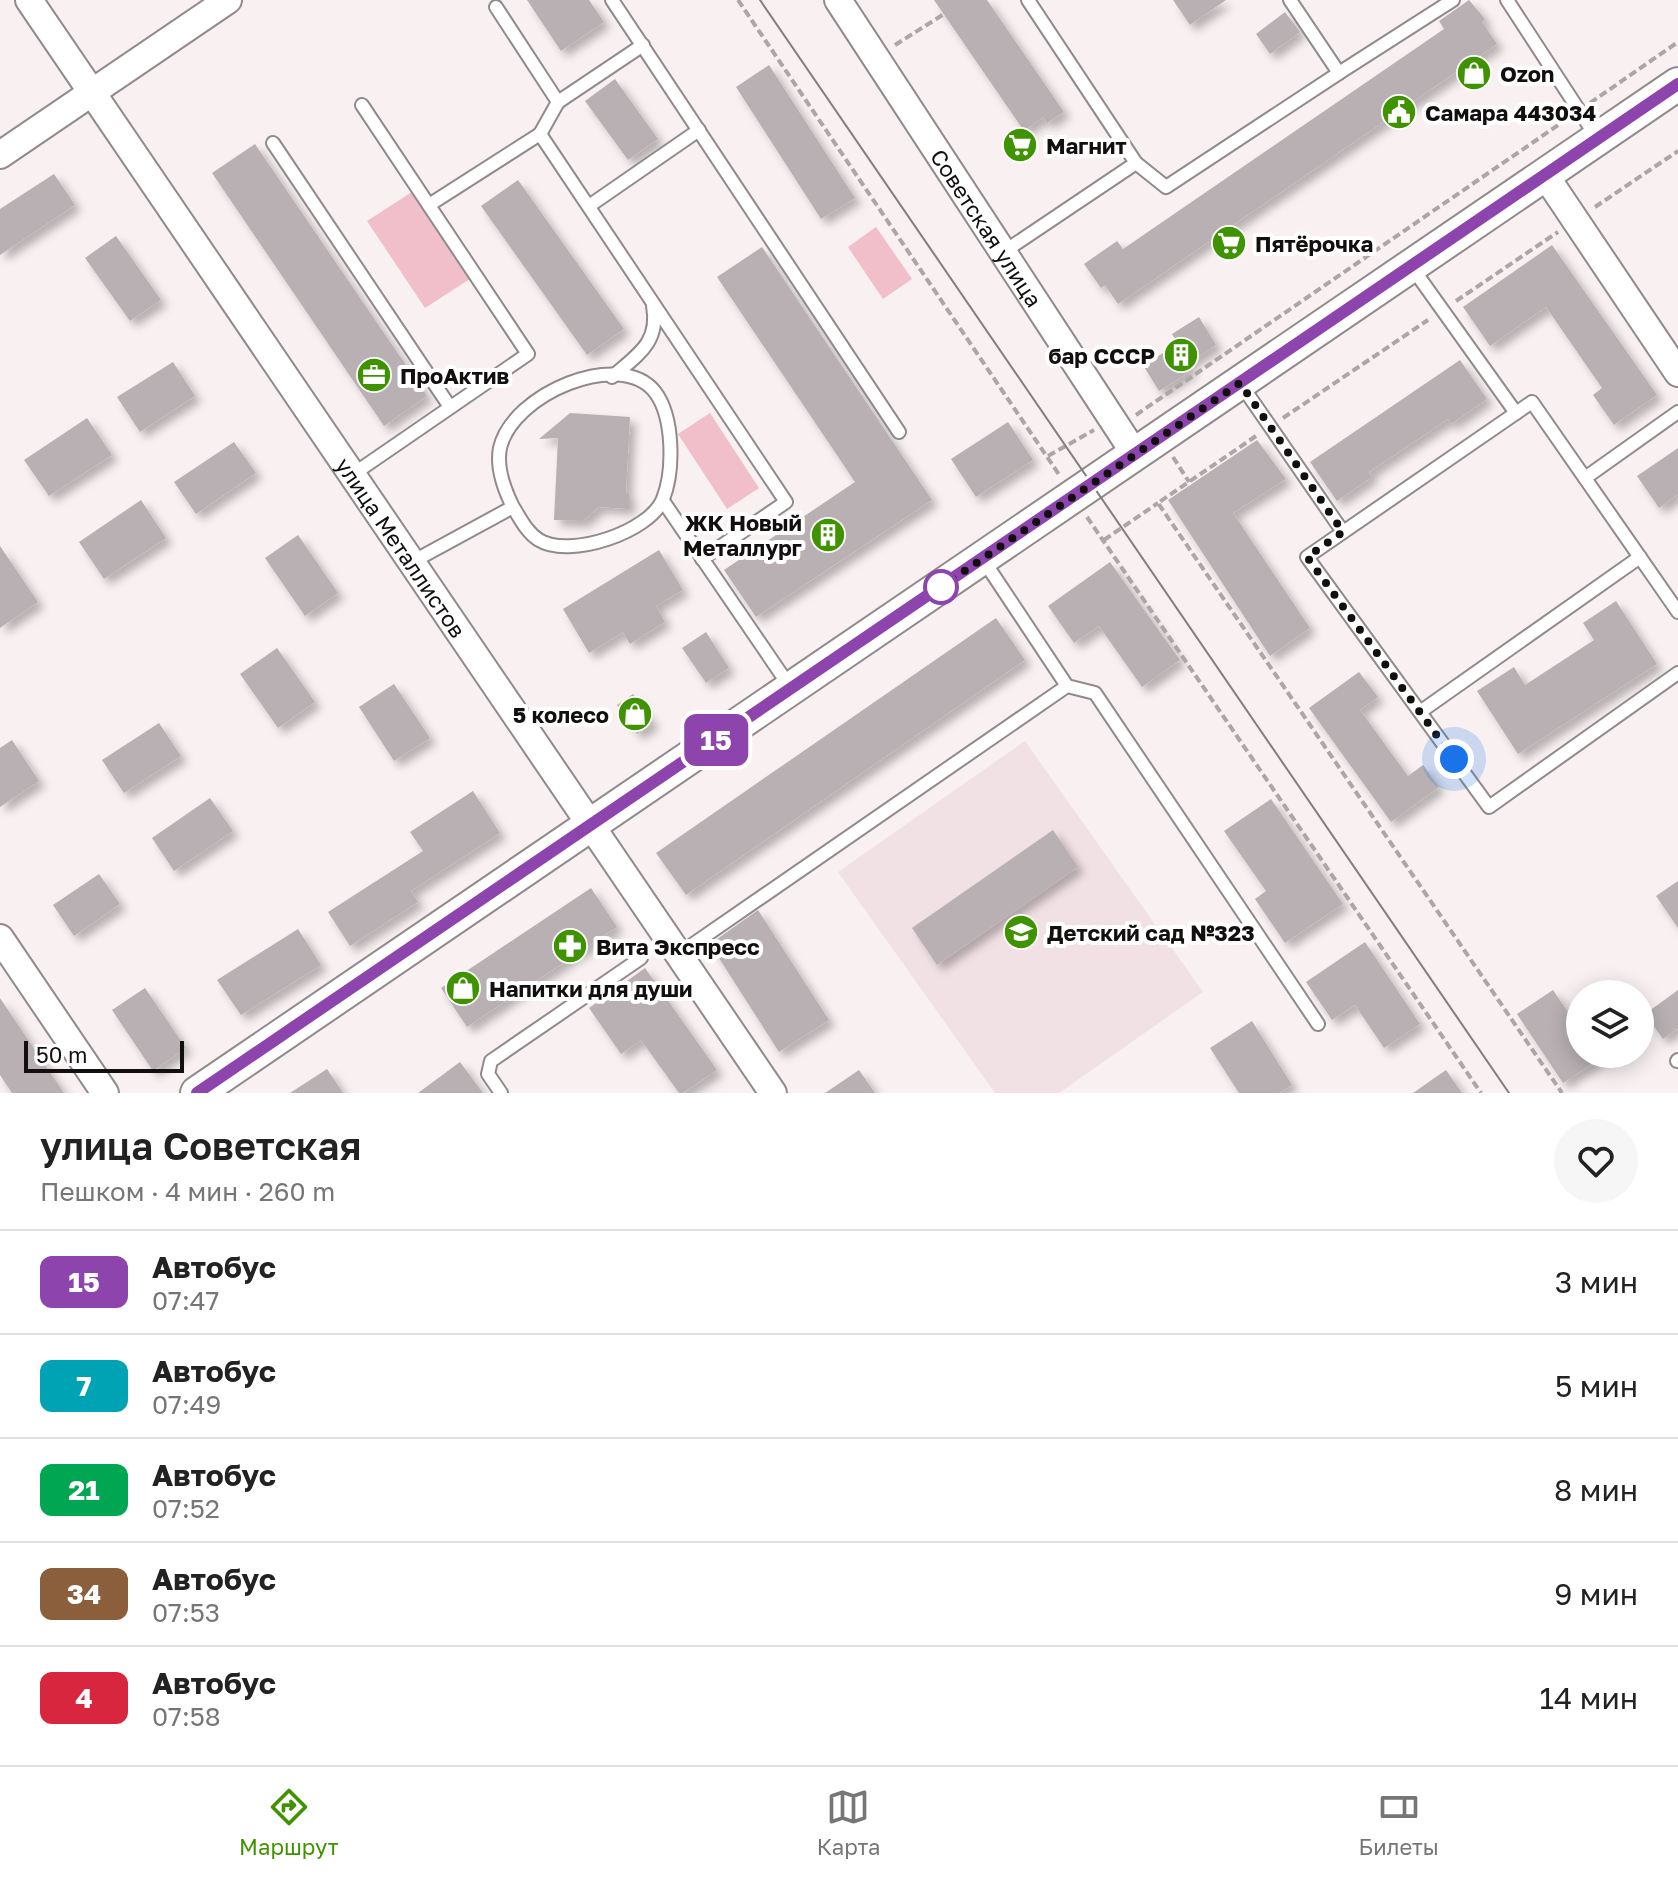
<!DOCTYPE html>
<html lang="ru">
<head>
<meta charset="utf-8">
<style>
	body { margin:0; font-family:"Golos Text",sans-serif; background:#f6f6f6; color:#222; height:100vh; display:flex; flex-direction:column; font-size:30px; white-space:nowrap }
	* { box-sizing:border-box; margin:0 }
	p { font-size:26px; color:#767676 }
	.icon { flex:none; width:44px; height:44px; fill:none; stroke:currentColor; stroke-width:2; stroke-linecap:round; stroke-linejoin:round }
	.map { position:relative; height:1093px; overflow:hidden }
	.sheet { display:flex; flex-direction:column; background:#fff; flex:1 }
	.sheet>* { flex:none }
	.badge { padding:0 16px; border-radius:12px; font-size:28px; line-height:52px }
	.tools { position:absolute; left:1566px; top:980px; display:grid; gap:16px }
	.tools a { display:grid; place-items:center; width:88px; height:88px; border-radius:50%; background:#fff; box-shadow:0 4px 20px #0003; font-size:40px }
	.scale { position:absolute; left:24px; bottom:20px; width:160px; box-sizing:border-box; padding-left:8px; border:4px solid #120f0f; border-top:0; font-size:22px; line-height:28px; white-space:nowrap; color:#120f0f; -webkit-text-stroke:6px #fff; paint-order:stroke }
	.you { position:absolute; width:40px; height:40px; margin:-20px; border:6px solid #fff; border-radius:50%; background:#1a73e8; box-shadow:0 0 0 12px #1a73e833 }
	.map>.badge { position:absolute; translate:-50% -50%; box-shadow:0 0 0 4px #fff }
	.round { display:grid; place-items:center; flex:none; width:84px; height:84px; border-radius:42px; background:#f6f6f6 }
	.overview { display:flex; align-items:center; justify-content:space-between; height:136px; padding:0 40px }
	h1 { font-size:38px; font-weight:600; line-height:60px }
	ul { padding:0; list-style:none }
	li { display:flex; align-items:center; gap:24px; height:104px; padding:0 40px; border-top:2px solid #e0e0e0 }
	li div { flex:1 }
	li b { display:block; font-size:30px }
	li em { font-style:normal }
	li .badge { min-width:88px; font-weight:700; text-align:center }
	.dock { display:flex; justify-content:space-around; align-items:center; height:112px; border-top:2px solid #e0e0e0; background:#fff; font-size:22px; color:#767676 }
	.dock a { display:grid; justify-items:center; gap:4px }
	.dock .on { color:#3f9300 }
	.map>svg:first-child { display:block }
</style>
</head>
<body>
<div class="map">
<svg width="1678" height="1093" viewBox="0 0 1678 1093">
	<defs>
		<filter id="shadow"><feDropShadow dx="6" dy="6" stdDeviation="4" flood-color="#0004"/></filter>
	</defs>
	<rect width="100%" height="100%" fill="#f8f0f1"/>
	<!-- built -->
	<polygon fill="#f2e1e4" points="1025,741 1203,992 1059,1093 995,1093 838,872"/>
	<!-- green -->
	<g fill="#f0bfc9">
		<polygon points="415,190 473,277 425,308 367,221"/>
		<polygon points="876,227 912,279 883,299 848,247"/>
		<polygon points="710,413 759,488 727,509 678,434"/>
	</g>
	<!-- building -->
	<g fill="#b8b0b2" filter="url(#shadow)">
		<polygon points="527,0 589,0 604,22 561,51"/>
		<polygon points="934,0 987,0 1064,112 1047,123 1043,117 1024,131"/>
		<polygon points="1173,0 1226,0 1190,25"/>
		<polygon points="1469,0 1485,19 1482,22 1497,44 1118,304 1105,285 1101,288 1084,264 1117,241 1123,249 1444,29 1439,21"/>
		<polygon points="1285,12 1300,32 1270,54 1256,34"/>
		<polygon points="769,65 855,198 821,219 736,87"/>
		<polygon points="615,79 658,139 628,160 585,101"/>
		<polygon points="255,144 427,396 384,426 212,173"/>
		<polygon points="54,174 75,205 0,255 0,209"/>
		<polygon points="518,180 624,329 587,355 481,206"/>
		<polygon points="116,236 161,300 130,321 85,258"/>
		<polygon points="1552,245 1657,395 1614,425 1593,395 1602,388 1546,307 1490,346 1463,307"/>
		<polygon points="762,247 932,500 756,617 724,570 855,482 717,277"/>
		<polygon points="1199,317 1216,345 1187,364 1191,371 1159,391 1143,365 1178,344 1172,334"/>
		<polygon points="1460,360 1487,399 1451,424 1448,419 1369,472 1372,477 1337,501 1310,462"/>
		<polygon points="173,362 195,396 140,432 117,397"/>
		<polygon points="570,413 630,417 626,491 629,494 629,509 599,507 583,521 554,520 558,438 539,439"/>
		<polygon points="87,418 112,455 49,496 24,460"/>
		<polygon points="1008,422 1033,460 976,497 951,459"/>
		<polygon points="1257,440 1286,479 1233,513 1310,628 1270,656 1168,500"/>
		<polygon points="234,442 256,473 196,514 174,482"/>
		<polygon points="1678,448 1678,494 1659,508 1637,476"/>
		<polygon points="141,500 166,538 104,579 79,542"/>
		<polygon points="298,535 338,593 305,616 265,558"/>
		<polygon points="0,546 38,602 0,628"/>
		<polygon points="659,550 683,590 656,606 665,622 630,644 623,632 589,653 563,609"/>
		<polygon points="1110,562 1180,660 1142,687 1099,626 1074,643 1048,606"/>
		<polygon points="1616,601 1657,664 1518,754 1477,691 1514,667 1525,685 1594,640 1583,623"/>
		<polygon points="996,618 1025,660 686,895 656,853"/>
		<polygon points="706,632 729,668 706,683 682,648"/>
		<polygon points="277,648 315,702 278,728 240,674"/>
		<polygon points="1359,672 1378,697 1360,710 1408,776 1423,765 1439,787 1391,822 1309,708"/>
		<polygon points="394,684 430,738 394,761 359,707"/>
		<polygon points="633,694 653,723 637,734 617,705"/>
		<polygon points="159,723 181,756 124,793 102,760"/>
		<polygon points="12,740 39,781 0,807 0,748"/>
		<polygon points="473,791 500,833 411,891 418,902 350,946 328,912 423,851 410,832"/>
		<polygon points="210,798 233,831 174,871 152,838"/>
		<polygon points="1271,799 1343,904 1285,943 1255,899 1266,891 1224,831"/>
		<polygon points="1053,830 1078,867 937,965 912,928"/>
		<polygon points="99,874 120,904 74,936 53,905"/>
		<polygon points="1678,881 1678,928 1656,896"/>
		<polygon points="591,888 617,927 467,1027 441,988"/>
		<polygon points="758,910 829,1020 779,1052 710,944"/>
		<polygon points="298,929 321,965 241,1015 217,980"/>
		<polygon points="1365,942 1420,1024 1384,1048 1355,1005 1332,1020 1306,982"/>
		<polygon points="645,968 717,1070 683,1093 679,1093 641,1040 621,1054 589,1008"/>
		<polygon points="145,988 186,1048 153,1071 112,1010"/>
		<polygon points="1553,990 1580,1030 1580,1054 1607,1054 1563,1083 1517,1014"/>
		<polygon points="1678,990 1678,1028 1663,1039 1645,1014"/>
		<polygon points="0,998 64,1093 12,1093 0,1075"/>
		<polygon points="1252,1021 1292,1085 1279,1093 1239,1093 1210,1048"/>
		<polygon points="460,1062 483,1093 418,1093"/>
		<polygon points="327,1069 343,1093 290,1093"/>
		<polygon points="859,1070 875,1093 825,1093"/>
		<polygon points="1446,1070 1462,1093 1413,1093"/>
	</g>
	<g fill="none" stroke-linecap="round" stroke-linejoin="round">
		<!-- service casing -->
		<g stroke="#918a8c" stroke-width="16">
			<g id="service">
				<polyline points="612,0 899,432"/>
				<polyline points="1028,0 1136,163"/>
				<polyline points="1507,0 1597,138"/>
				<polyline points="496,7 558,102 540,134"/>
				<polyline points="1339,73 1453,0"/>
				<polyline points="558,102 643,45"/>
				<polyline points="273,143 450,407"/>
				<polyline points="429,205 540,134 786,502 702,559"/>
				<polyline points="589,206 699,130"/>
				<polyline points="1005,251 1136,163 1166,187 1339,73 1290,0"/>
				<polyline points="1411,266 1516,413"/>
				<path d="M612,377C637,355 660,343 653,306"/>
				<polyline points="1240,383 1343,532"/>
				<polyline points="352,475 528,354 362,105"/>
				<polyline points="1585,478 1678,412"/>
				<polyline points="663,501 790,687"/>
				<polyline points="982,558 1067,686 1095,693 1318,1024"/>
				<path d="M412,562L513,507C504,489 496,468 500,448C512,394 620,348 655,392C674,417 674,471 663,499C650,532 569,559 539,540C527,533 520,518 513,507"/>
				<polyline points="1678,612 1532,402 1307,557 1489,807 1678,673"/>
				<polyline points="1420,712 1640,557"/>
				<polyline points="679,954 1067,686"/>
				<polyline points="1677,1061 1678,1060"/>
				<polyline points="501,1093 488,1074 491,1061 641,958"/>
			</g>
		</g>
		<!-- minor casing -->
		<g stroke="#918a8c" stroke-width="30">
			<g id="minor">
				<path id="s1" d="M29,0L773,1093"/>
				<path id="s2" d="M838,0L1135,454"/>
				<polyline points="0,155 228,0"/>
				<polyline points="1545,175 1678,373"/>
				<polyline points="0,938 105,1093"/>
			</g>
		</g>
		<!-- tertiary casing -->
		<g stroke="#918a8c" stroke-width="36">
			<polyline id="tertiary" points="197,1093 1678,84"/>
		</g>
		<!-- path -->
		<g stroke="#aca6a7" stroke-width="4" stroke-dasharray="8 4" stroke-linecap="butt">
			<polyline points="738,0 1060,476"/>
			<polyline points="895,45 944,14"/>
			<polyline points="1590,103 1678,42"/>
			<polyline points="1595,207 1678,151"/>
			<polyline points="1456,301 1558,232"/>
			<polyline points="1136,415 1567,119"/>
			<polyline points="1283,418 1428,320"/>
			<polyline points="1256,436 1158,503 1562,1093"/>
			<polyline points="1048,456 1094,430"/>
			<polyline points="1173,457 1189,482"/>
			<polyline points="1087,517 1481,1093"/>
			<polyline points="1104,540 1158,503"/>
		</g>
		<!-- service -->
		<use href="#service" stroke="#fff" stroke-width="12"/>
		<!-- minor -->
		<use href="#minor" stroke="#fff" stroke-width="26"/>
		<!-- tertiary -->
		<use href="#tertiary" stroke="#fff" stroke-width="32"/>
		<!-- tram -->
		<polyline stroke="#837e7e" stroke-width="2" points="760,0 1509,1093"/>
	</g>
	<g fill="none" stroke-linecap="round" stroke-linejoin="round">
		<!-- line casing -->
		<g stroke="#fff" stroke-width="18">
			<polyline id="line" points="197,1093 1678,84"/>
		</g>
		<!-- line -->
		<use href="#line" stroke="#8e44ad" stroke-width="12"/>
		<!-- walk -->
		<polyline stroke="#120f0f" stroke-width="8" stroke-dasharray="0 14.4" points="941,587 1240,383 1343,532 1307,557 1454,759"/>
	</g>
	<!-- icons -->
	<defs>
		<g id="shop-disc" transform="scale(1.8)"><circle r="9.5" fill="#3f9300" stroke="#fff"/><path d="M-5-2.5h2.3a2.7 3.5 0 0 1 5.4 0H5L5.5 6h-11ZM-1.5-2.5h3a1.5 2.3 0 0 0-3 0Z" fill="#fff"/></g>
		<g id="civic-disc" transform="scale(1.8)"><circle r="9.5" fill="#3f9300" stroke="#fff"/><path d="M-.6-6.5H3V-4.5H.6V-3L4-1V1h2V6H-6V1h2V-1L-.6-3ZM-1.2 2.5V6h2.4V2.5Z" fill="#fff"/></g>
		<g id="supermarket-disc" transform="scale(1.8)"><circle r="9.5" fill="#3f9300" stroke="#fff"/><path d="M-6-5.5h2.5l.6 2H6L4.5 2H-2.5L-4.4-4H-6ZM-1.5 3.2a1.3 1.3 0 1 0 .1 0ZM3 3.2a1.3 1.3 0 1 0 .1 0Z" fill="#fff"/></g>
		<g id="building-disc" transform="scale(1.8)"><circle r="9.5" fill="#3f9300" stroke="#fff"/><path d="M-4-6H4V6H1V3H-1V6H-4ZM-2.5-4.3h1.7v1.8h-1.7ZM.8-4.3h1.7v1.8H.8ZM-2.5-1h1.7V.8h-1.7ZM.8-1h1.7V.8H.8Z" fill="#fff"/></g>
		<g id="office-disc" transform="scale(1.8)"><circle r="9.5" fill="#3f9300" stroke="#fff"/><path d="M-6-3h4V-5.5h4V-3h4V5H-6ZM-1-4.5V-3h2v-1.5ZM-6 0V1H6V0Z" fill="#fff"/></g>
		<g id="school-disc" transform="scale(1.8)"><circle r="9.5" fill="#3f9300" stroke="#fff"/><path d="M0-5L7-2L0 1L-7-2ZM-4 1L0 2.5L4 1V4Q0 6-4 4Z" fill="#fff"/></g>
		<g id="pharmacy-disc" transform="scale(1.8)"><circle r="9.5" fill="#3f9300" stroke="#fff"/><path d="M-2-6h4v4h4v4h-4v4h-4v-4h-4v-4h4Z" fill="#fff"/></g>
	</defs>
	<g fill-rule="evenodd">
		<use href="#shop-disc" x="1474" y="73"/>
		<use href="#civic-disc" x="1399" y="112"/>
		<use href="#supermarket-disc" x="1020" y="145"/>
		<use href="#supermarket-disc" x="1229" y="243"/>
		<use href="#building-disc" x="1181" y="355"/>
		<use href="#office-disc" x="374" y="375"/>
		<use href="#building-disc" x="828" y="535"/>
		<use href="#shop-disc" x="635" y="714"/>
		<use href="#school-disc" x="1021" y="932"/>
		<use href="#pharmacy-disc" x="570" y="946"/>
		<use href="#shop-disc" x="463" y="988"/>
	</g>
	<!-- markers -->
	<circle fill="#fff" stroke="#8e44ad" stroke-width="4" cx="941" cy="587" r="16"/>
	<g text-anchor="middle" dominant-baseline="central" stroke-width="8" stroke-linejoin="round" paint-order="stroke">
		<!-- poi labels -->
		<g font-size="22" font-weight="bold" fill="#120f0f" stroke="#fff" text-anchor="start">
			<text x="1500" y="73">Ozon</text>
			<text x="1425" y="112">Самара 443034</text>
			<text x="1046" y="145">Магнит</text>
			<text x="1255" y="243">Пятёрочка</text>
			<text x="1155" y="355" text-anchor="end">бар СССР</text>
			<text x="400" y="375">ПроАктив</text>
			<text x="802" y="522" text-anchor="end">ЖК Новый<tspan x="802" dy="25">Металлург</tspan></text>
			<text x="609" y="714" text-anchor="end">5 колесо</text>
			<text x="1047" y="932">Детский сад №323</text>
			<text x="596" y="946">Вита Экспресс</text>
			<text x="489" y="988">Напитки для души</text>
		</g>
		<!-- street labels -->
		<g font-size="22" fill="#120f0f" stroke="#fff">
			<text stroke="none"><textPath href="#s2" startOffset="272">Советская улица</textPath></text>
			<text stroke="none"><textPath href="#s1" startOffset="662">улица Металлистов</textPath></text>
		</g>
	</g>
</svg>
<div class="tools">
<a><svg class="icon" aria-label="layers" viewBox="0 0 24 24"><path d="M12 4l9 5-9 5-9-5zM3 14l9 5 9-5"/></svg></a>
</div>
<div class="scale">50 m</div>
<div class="you" style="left:1454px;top:759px"></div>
<b class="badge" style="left:716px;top:740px;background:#8e44ad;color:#fff">15</b>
</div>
<section class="sheet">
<div class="overview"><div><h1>улица Советская</h1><p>Пешком · 4 мин · 260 m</p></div><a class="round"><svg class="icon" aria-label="heart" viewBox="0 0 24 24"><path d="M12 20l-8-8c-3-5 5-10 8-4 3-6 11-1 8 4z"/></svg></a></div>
<ul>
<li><span class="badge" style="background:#8e44ad;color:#fff">15</span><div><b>Автобус</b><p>07:47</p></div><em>3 мин</em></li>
<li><span class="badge" style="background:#00a3b4;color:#fff">7</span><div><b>Автобус</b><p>07:49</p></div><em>5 мин</em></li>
<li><span class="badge" style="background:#00a651;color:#fff">21</span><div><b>Автобус</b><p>07:52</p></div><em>8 мин</em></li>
<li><span class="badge" style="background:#8b5e3c;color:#fff">34</span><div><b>Автобус</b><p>07:53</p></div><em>9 мин</em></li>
<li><span class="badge" style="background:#d7263d;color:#fff">4</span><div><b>Автобус</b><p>07:58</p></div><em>14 мин</em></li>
</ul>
</section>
<nav class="dock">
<a class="on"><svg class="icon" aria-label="directions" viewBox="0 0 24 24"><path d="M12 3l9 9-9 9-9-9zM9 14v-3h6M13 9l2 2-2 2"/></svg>Маршрут</a>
<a><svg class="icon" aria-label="map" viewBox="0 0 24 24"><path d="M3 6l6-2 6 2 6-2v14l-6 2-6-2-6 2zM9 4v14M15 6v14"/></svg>Карта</a>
<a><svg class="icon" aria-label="tickets" viewBox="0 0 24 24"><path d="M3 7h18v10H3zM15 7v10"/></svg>Билеты</a>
</nav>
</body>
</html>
